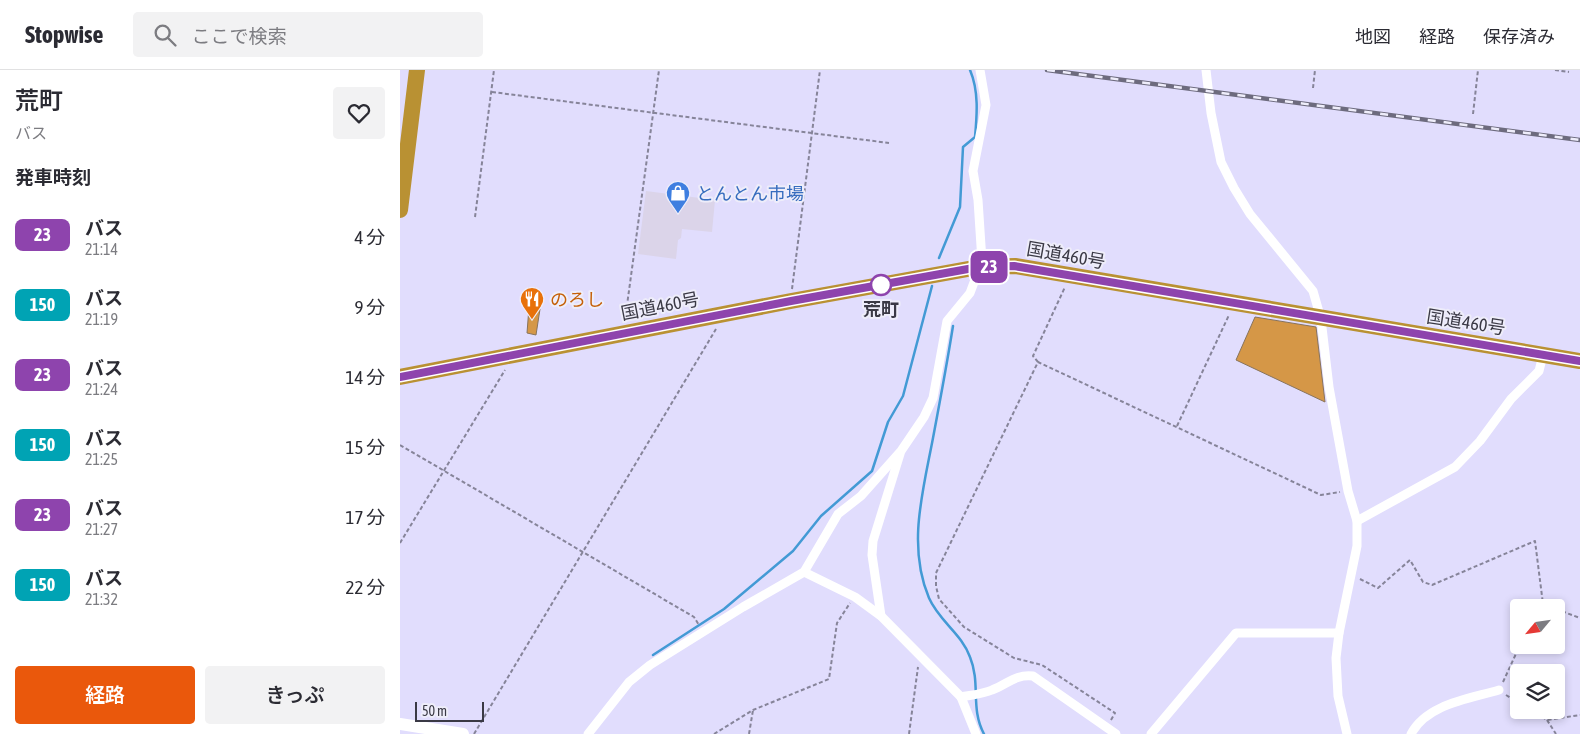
<!DOCTYPE html>
<html lang="ja">
<head>
<meta charset="utf-8">
<style>
	body { margin:0; font-family:"Asap Condensed","Noto Sans JP",sans-serif; background:#f2f2f3; color:#2b2b33; height:100vh; display:flex; flex-direction:column; font-size:19px; white-space:nowrap }
	* { box-sizing:border-box; margin:0 }
	p { font-size:16px; color:#7c7c81 }
	.icon { flex:none; width:28px; height:28px; fill:none; stroke:currentColor; stroke-width:2; stroke-linecap:round; stroke-linejoin:round }
	.map { position:relative; flex:1; overflow:hidden }
	.drawer { display:flex; flex-direction:column; background:#fff; width:400px }
	.drawer>* { flex:none }
	.badge { padding:0 10px; border-radius:8px; font-size:18px; line-height:32px }
	.needle { width:32px; rotate:241deg }
	.tools { position:absolute; left:1110px; top:529px; display:grid; gap:10px }
	.tools a { display:grid; place-items:center; width:55px; height:55px; border-radius:5px; background:#fff; box-shadow:0 2px 8px #0003; font-size:25px }
	.scale { position:absolute; left:15px; bottom:12px; width:69px; box-sizing:border-box; padding-left:5px; border:2px solid #3a3945; border-top:0; font-size:14px; line-height:18px; white-space:nowrap; color:#3a3945; -webkit-text-stroke:4px #eeedfa; paint-order:stroke }
	.map>.badge { position:absolute; translate:-50% -50%; box-shadow:0 0 0 2px #fff }
	h2 { padding:0 15px; font-size:19px; line-height:45px }
	.round { display:grid; place-items:center; flex:none; width:52px; height:52px; border-radius:5px; background:#f2f2f3 }
	.headline { display:flex; align-items:center; justify-content:space-between; height:85px; padding:0 15px }
	h1 { font-size:24px; font-weight:600; line-height:38px }
	.primary-button { display:flex; gap:10px; margin-top:auto; padding:10px 15px }
	.primary-button a { flex:1; height:58px; border-radius:5px; background:#ea580c; color:#fff; font-size:20px; font-weight:600; line-height:58px; text-align:center }
	.primary-button a+a { background:#f2f2f3; color:#2b2b33 }
	ul { padding:0; list-style:none }
	li { display:flex; align-items:center; gap:15px; height:70px; padding:0 15px }
	li div { flex:1 }
	li b { display:block; font-size:19px }
	li em { font-style:normal }
	li .badge { min-width:55px; font-weight:700; text-align:center }
	header { display:flex; align-items:center; gap:30px; box-sizing:border-box; height:70px; padding:0 25px; background:#fff; border-bottom:1px solid #e1e1e2 }
	header strong { font-size:24px }
	nav { display:flex; gap:28px; margin-inline-start:auto; font-size:18px }
	.search { width:350px; height:45px; background:#f2f2f3; display:flex; align-items:center; gap:12px; box-sizing:border-box; padding:0 18px; border-radius:5px; color:#7c7c81; font-size:19px }
	main { display:flex; flex:1; min-height:0 }
	.map>svg:first-child { display:block }
</style>
</head>
<body>
<header>
<strong>Stopwise</strong>
<div class="search"><svg class="icon" aria-label="search" viewBox="0 0 24 24"><circle cx="10" cy="10" r="6"/><path d="M15 15l6 6"/></svg>ここで検索</div>
<nav><a>地図</a><a>経路</a><a>保存済み</a></nav>
</header>
<main>
<section class="drawer">
<div class="headline"><div><h1>荒町</h1><p>バス</p></div><a class="round"><svg class="icon" aria-label="heart" viewBox="0 0 24 24"><path d="M12 20l-8-8c-3-5 5-10 8-4 3-6 11-1 8 4z"/></svg></a></div>
<h2>発車時刻</h2>
<ul>
<li><span class="badge" style="background:#8e44ad;color:#fff">23</span><div><b>バス</b><p>21:14</p></div><em>4 分</em></li>
<li><span class="badge" style="background:#00a3b4;color:#fff">150</span><div><b>バス</b><p>21:19</p></div><em>9 分</em></li>
<li><span class="badge" style="background:#8e44ad;color:#fff">23</span><div><b>バス</b><p>21:24</p></div><em>14 分</em></li>
<li><span class="badge" style="background:#00a3b4;color:#fff">150</span><div><b>バス</b><p>21:25</p></div><em>15 分</em></li>
<li><span class="badge" style="background:#8e44ad;color:#fff">23</span><div><b>バス</b><p>21:27</p></div><em>17 分</em></li>
<li><span class="badge" style="background:#00a3b4;color:#fff">150</span><div><b>バス</b><p>21:32</p></div><em>22 分</em></li>
</ul>
<div class="primary-button"><a>経路</a><a>きっぷ</a></div>
</section>
<div class="map">
<svg width="1180" height="664" viewBox="0 0 1180 664">
	<rect width="100%" height="100%" fill="#e1ddfd"/>
	<!-- commercial -->
	<polygon fill="#dbd4e9" points="246,121 315,130 312,162 282,159 281,168 278,170 276,189 238,184"/>
	<g fill="none" stroke-linecap="round" stroke-linejoin="round">
		<!-- stream -->
		<g stroke="#439ad5" stroke-width="2.5">
			<path d="M539,188L560,137L563,77L575,67C577,45 579,21 570,0"/>
			<path d="M553,256C547,294 540,331 533,368C523,421 507,476 529,528C539,551 562,564 570,587C581,614 570,638 584,664"/>
			<polyline points="253,585 324,539 393,481 421,446 472,401 488,352 503,326 532,216"/>
		</g>
	</g>
	<!-- building -->
	<g fill="#d59747" stroke="#88735c">
		<polygon points="129,237 140,239 136,265 127,263"/>
		<polygon points="855,247 916,257 925,332 836,290"/>
	</g>
	<g fill="none" stroke-linecap="round" stroke-linejoin="round">
		<!-- path -->
		<g stroke="#868499" stroke-width="2" stroke-dasharray="4 2.5" stroke-linecap="butt">
			<polyline points="1155,0 1169,2"/>
			<polyline points="913,18 915,0"/>
			<polyline points="92,22 489,73"/>
			<polyline points="1073,44 1078,0"/>
			<polyline points="75,147 94,0"/>
			<polyline points="392,219 420,0"/>
			<polyline points="225,250 259,0"/>
			<polyline points="638,292 633,286 665,217"/>
			<polyline points="777,356 829,245"/>
			<polyline points="0,375 294,547 299,555"/>
			<polyline points="0,473 105,300"/>
			<polyline points="960,509 978,518 1010,490 1023,512 1032,515 1135,471 1143,534"/>
			<polyline points="1138,538 1143,534 1153,538"/>
			<polyline points="1156,539 1180,548"/>
			<polyline points="1103,612 1120,575"/>
			<polyline points="1106,625 1119,633"/>
			<polyline points="1131,640 1147,650 1180,645"/>
			<polyline points="711,650 715,643 642,595 614,588 564,557 539,529 536,516 536,503 638,292 921,425 940,422"/>
			<polyline points="1147,650 1156,664"/>
			<polyline points="74,664 316,259"/>
			<polyline points="314,664 353,640 429,609 437,553 450,533"/>
			<polyline points="349,664 353,640"/>
			<polyline points="509,664 518,597"/>
		</g>
		<!-- street -->
		<g stroke="#fff" stroke-width="9">
			<polyline points="806,0 811,43 821,92 834,118 850,144 913,221 921,249 929,317 948,421 957,451 957,476 939,563 936,588 938,626 947,664"/>
			<polyline points="957,451 1055,397 1080,371 1111,329 1139,301 1143,285"/>
			<polyline points="404,502 455,527 481,546 561,627 576,664"/>
			<polyline points="481,546 472,485 473,471 500,384"/>
			<path d="M561,627C571,625 583,624 592,620C608,614 615,604 633,606L716,664"/>
			<polyline points="188,664 229,612 250,595 343,537 404,502 438,444 461,426 501,381 524,347 533,328 547,251 570,223 582,191 578,130 573,101 586,35 580,0"/>
			<polyline points="751,664 836,563 939,563"/>
			<path d="M1011,664C1027,634 1069,629 1099,620"/>
		</g>
		<!-- secondary -->
		<polyline stroke="#fff" stroke-width="12" points="0,654 63,664"/>
		<!-- highway -->
		<g stroke="#b99133" stroke-width="16">
			<polyline points="0,140 17,0"/>
			<polyline points="0,307 391,231 579,197 615,196 1180,291"/>
		</g>
		<!-- rail casing -->
		<g stroke="#6d6b7e" stroke-width="4.5">
			<polyline id="rail" points="647,0 1180,70"/>
		</g>
		<!-- rail -->
		<use href="#rail" stroke="#eeedfa" stroke-width="2.5" stroke-dasharray="8" stroke-linecap="butt"/>
	</g>
	<g fill="none" stroke-linecap="round" stroke-linejoin="round">
		<!-- line casing -->
		<g stroke="#fff" stroke-width="11">
			<polyline id="line" points="0,307 391,231 579,197 614,196 1180,291"/>
		</g>
		<!-- line -->
		<use href="#line" stroke="#8e44ad" stroke-width="8"/>
	</g>
	<!-- icons -->
	<defs>
		<g id="shop-pin" transform="scale(1.25)"><path d="M0 17L-7.5 6A9.5 9.5 0 1 1 7.5 6Z" fill="#3f7fe0" stroke="#eeedfa"/><path d="M-5-2.5h2.3a2.7 3.5 0 0 1 5.4 0H5L5.5 6h-11ZM-1.5-2.5h3a1.5 2.3 0 0 0-3 0Z" fill="#fff"/></g>
		<g id="restaurant-pin" transform="scale(1.25)"><path d="M0 17L-7.5 6A9.5 9.5 0 1 1 7.5 6Z" fill="#e8710a" stroke="#eeedfa"/><path d="M-5-6h1v4h1v-4h1v4h1v-4h1v5L-1.5 .5V6h-2V.5L-5-1ZM5-6V6H3V1.5H1.5Q1.5-4 5-6Z" fill="#fff"/></g>
	</defs>
	<g fill-rule="evenodd">
		<use href="#shop-pin" x="278" y="123"/>
		<use href="#restaurant-pin" x="132" y="229"/>
	</g>
	<!-- markers -->
	<circle fill="#fff" stroke="#8e44ad" stroke-width="2.5" cx="481" cy="215" r="10"/>
	<g text-anchor="middle" dominant-baseline="central" stroke-width="4" stroke-linejoin="round" paint-order="stroke">
		<!-- shop labels -->
		<g font-size="18" fill="#366cbe" stroke="#eeedfa" text-anchor="start">
			<text x="296" y="123">とんとん市場</text>
		</g>
		<!-- street labels -->
		<g font-size="18" fill="#3a3945" stroke="#eeedfa">
			<text transform="translate(666 185) rotate(10)">国道460号</text>
			<text transform="translate(260 236) rotate(-11)">国道460号</text>
			<text transform="translate(1066 252) rotate(9)">国道460号</text>
		</g>
		<!-- food labels -->
		<g font-size="18" fill="#c56008" stroke="#eeedfa" text-anchor="start">
			<text x="150" y="229">のろし</text>
		</g>
		<!-- stop labels -->
		<g font-size="18" font-weight="bold" fill="#3a3945" stroke="#eeedfa">
			<text x="481" y="239">荒町</text>
		</g>
	</g>
</svg>
<div class="tools">
<a><svg class="needle" viewBox="-14 -14 28 28"><path d="M0-13l5 13h-10z" fill="#e53935"/><path d="M0 13l5-13h-10z" fill="#7c7c81"/></svg></a>
<a><svg class="icon" aria-label="layers" viewBox="0 0 24 24"><path d="M12 4l9 5-9 5-9-5zM3 14l9 5 9-5"/></svg></a>
</div>
<div class="scale">50 m</div>
<b class="badge" style="left:589px;top:197px;background:#8e44ad;color:#fff">23</b>
</div>
</main>
</body>
</html>
